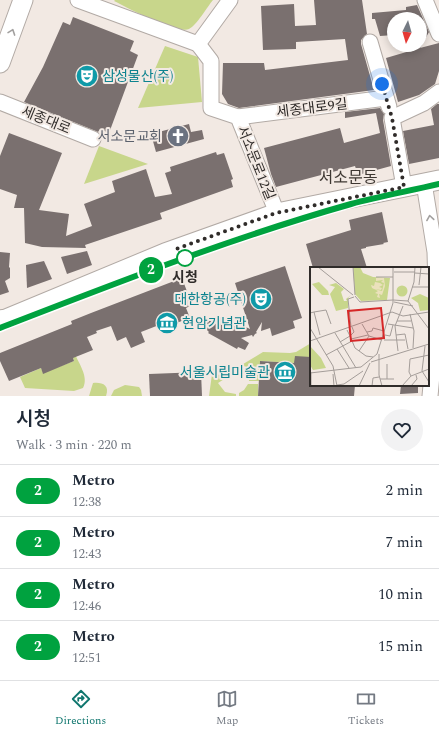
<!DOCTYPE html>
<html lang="en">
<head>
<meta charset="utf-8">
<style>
	body { margin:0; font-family:Spectral,"Noto Sans KR",serif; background:#f2f2f3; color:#1f2937; height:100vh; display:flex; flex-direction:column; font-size:15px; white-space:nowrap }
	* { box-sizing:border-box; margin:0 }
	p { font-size:13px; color:#747a83 }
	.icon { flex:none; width:22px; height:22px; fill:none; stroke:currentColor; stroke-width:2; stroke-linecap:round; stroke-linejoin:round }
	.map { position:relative; height:396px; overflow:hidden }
	.details { display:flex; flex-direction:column; background:#fff; flex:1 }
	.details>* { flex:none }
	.badge { padding:0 8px; border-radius:13px; font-size:14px; line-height:26px }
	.needle { width:26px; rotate:185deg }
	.buttons { position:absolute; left:387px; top:12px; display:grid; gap:8px }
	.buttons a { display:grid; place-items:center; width:40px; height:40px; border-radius:50%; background:#fff; box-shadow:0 2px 10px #0003; font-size:20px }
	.you { position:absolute; width:20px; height:20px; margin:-10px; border:3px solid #fff; border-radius:50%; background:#1a73e8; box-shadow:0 0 0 6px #1a73e833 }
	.map>.badge { position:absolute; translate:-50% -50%; box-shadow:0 0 0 2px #fff }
	.round { display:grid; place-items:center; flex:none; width:42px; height:42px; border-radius:21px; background:#f2f2f3 }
	.head { display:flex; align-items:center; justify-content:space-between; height:68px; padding:0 16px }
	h1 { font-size:19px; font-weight:600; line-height:30px }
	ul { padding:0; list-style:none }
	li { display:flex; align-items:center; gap:12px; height:52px; padding:0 16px; border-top:1px solid #e0e1e3 }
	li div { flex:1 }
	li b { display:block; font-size:15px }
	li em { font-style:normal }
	li .badge { min-width:44px; font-weight:700; text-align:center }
	.menu { display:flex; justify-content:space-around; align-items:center; height:56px; border-top:1px solid #e0e1e3; background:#fff; font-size:11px; color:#747a83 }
	.menu a { display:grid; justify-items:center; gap:2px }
	.menu .current { color:#0f766e }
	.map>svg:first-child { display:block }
</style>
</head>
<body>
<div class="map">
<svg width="439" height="396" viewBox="0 0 439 396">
	<rect width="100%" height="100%" fill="#f2e9e3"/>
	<!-- green -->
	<g fill="#c8d68b">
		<path d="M115,0H213C207,7 197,25 189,29C176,34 128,8 114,1Z"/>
		<polygon points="165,46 198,57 202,102 138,108"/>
		<polygon points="99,146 148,164 84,184"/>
		<path d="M311,343V357L294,363L260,361L259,381H249L248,371L245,366L218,383L225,392L236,394V396H209L213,367C214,374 218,376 225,375L263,352L290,353L296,352Z"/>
		<path d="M75,354C79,364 89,377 83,388L74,391L25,388L20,377L41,368L43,373L74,361L72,355Z"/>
		<path d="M93,383C102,382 110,385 106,396H89Z"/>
		<polygon points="248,384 258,384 258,396 239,396 239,393 244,390"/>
		<polygon points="125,385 139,387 141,390 142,396 111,396 114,390"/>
	</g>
	<!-- building -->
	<g fill="#7a706f">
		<polygon points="314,0 362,0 367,34 361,40 361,44 374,90 239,108 228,104 222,94 223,63 264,63 265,70 348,60 345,39 296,42 296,49 263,50 261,6 294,4 295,26 316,25"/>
		<polygon points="417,5 429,32 420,48 439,43 439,71 435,84 419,95 398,102 386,58 420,48 420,19 394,19 394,35 380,36 375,19 372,19 372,13 406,10 406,7"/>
		<polygon points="73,17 134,41 130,51 138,55 109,133 100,129 98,132 24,102 43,67 63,22 70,25"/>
		<polygon points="437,104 439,104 439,158 409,164 403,131 434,125 431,109"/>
		<polygon points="380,108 384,114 383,120 391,166 358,175 355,166 276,187 271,174 264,148 340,128 344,143 380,133 376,113 345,118 345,112"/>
		<polygon points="189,124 191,132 202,130 204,139 156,152 151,134"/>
		<polygon points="9,133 62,153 39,210 69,214 66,236 92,226 84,204 115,192 112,181 146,169 155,197 172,194 165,173 171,171 170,167 216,152 217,155 224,153 233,179 231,180 233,187 160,213 162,219 85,245 86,248 42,247 25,243 24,208 14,208 17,195 0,189 0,156"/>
		<polygon points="382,212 388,242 383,243 384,244 366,247 366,248 361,249 367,268 313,268 306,244 351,230 349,220"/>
		<polygon points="87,251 92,265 67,274 61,257"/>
		<polygon points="0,252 10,253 9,267 10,268 10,278 5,281 9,292 0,295"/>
		<polygon points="44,261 52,279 27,288 26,265"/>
		<polygon points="285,266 302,318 293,321 295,328 272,336 270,328 261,331 262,322 256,332 257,333 255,334 253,337 252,335 241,338 249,343 245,350 238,347 237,349 208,333 209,332 204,327 207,321 210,321 212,318 225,317 250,329 235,283"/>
		<polygon points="182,278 192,305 186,308 190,318 160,329 159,325 141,332 145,342 131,348 126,337 117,341 111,326 96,331 97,333 87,337 93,350 73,358 74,361 43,374 41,368 9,381 0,361 0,353 72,324 71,321 91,313"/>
		<polygon points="295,356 311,357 311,385 355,385 354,396 258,396 260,361 294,363"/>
		<polygon points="201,372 202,396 150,396 149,374"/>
		<polygon points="401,385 418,385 418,393 400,394"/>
	</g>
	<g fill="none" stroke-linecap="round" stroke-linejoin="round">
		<!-- minor casing -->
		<g stroke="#b2aaa5" stroke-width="17">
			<g id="minor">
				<polyline points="78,0 198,44"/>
				<polyline points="230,0 198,44 211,61 211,108 238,117 277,213"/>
				<polyline points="425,0 439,34"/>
				<polyline points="370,42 389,107"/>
				<polyline points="0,102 93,139"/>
				<polyline points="238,117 386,98"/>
				<polyline points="424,183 435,252 437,322 430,396"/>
				<polyline points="404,187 392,118 424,103 439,92"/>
			</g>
		</g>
		<!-- major casing -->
		<g stroke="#b2aaa5" stroke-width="21">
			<g id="major">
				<polyline points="0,63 23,0"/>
				<polyline points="0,320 6,319 165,253 277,213 439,180"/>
			</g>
		</g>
		<!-- minor -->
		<use href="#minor" stroke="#fff" stroke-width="15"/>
		<!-- major -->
		<use href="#major" stroke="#fff" stroke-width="19"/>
	</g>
	<!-- one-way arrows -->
	<defs><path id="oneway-chevron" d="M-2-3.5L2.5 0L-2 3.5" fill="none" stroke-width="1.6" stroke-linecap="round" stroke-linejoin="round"/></defs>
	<g stroke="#a2a09f">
		<use href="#oneway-chevron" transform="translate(12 32) rotate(-70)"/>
		<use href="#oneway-chevron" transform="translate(430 218) rotate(-99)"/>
	</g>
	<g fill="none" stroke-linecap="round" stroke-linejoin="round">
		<!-- line casing -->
		<g stroke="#fff" stroke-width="9">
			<path id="line" d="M0,328C116,283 231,238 351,204C380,196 410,191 439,184"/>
		</g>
		<!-- line -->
		<use href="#line" stroke="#00a23f" stroke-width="6"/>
		<!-- walk -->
		<polyline stroke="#302c2a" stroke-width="4" stroke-dasharray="0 7.2" points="185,258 176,249 276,213 404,187 392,118 382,84"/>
	</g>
	<!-- icons -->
	<defs>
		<g id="theatre-disc" transform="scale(1.15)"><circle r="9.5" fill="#0f9aa8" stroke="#f2e9e3"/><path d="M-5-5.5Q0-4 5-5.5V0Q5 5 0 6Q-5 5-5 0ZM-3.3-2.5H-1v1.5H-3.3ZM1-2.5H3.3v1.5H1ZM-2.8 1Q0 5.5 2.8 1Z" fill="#fff"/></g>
		<g id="church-disc" transform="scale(1.15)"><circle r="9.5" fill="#6b7280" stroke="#f2e9e3"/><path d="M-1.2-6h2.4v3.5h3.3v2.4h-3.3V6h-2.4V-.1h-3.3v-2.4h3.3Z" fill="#fff"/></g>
		<g id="museum-disc" transform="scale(1.15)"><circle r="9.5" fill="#0f9aa8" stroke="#f2e9e3"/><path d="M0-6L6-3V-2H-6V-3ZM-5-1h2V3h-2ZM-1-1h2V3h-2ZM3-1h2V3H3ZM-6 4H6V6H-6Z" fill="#fff"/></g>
	</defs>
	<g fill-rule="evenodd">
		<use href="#theatre-disc" x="87" y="76"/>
		<use href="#church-disc" x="178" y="136"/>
		<use href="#theatre-disc" x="261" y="299"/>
		<use href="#museum-disc" x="167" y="323"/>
		<use href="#museum-disc" x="285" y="372"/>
	</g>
	<!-- markers -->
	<circle fill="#fff" stroke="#00a23f" stroke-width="2" cx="185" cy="258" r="8"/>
	<g text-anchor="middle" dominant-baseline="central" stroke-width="4" stroke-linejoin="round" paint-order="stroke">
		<!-- culture labels -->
		<g font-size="14" fill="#0d838f" stroke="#f2e9e3" text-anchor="start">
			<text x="102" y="76">삼성물산(주)</text>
			<text x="246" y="299" text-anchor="end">대한항공(주)</text>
			<text x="182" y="323">현암기념관</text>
			<text x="270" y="372" text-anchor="end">서울시립미술관</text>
		</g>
		<!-- street labels -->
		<g font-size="14" fill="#302c2a" stroke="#f2e9e3">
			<text transform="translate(312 108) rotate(-7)">세종대로9길</text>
			<text transform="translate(46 120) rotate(22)">세종대로</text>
			<text transform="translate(256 163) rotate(68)">서소문로12길</text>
		</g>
		<!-- worship labels -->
		<g font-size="14" fill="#5b616d" stroke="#f2e9e3" text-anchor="end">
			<text x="162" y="136">서소문교회</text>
		</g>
		<!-- stop labels -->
		<g font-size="14" font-weight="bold" fill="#302c2a" stroke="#f2e9e3">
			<text x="185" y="277">시청</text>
		</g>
		<!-- quarter labels -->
		<g font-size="16" fill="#3e3833" stroke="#f2e9e3">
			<text x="348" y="178">서소문동</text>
		</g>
	</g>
	<!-- overview -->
	<g transform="translate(310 267)">
		<rect width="119" height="119" fill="#f2e9e3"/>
		<path d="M43,0H50L53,6L63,10L80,11L77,33L51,34L45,27ZM9,15L18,24L19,28H12L2,17ZM26,16L34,22L31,25L34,34H37L36,32L41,28L38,31V41L26,44L20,27L25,20L19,18ZM86.5 24a5.5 5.5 0 1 1 11 0a5.5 5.5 0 1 1-11 0ZM110,27L119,31V43L110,44L108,36L101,31ZM0,79L11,91L16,101L3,103L0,98Z" fill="#c8d68b"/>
		<path d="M66,11H74L75,19L72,28L69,27L70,31L67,30L68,27L65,26L68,24L62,21L61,18L64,19L65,15L70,16L73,18L69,20L72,21L71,23L64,22L72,24L74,16L71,15L73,13L66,14Z" fill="#ebe1bc"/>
		<path fill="none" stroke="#a49d99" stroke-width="1" d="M8,0L43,28M43,0L45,28M84,5H105M105,6L119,7M66,10H83M109,18L111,0M102,20H119M45,29L50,35L83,33M83,33L98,34L119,62M98,34L104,15L105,0M84,35L103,39M4,45L16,43L21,57M82,45L93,49L119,45M0,46L4,45L10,68M100,47L104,64L103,81M87,54H101M78,57L103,61M41,60L38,32L44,30M42,60L44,65L40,69L45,81L56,89L63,90M0,61L23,99L27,119M57,65L62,64L63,61L74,64M25,66L46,101M75,68L80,69L83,58M86,68L95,67L98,82M59,69L72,73M41,72L58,68M74,73H95M0,74L82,45M30,75L40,69L37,63M27,82L39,101M49,84L59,69L52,57M88,84L85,59L93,39M69,87V108L72,119M16,88L42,74M61,95L119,77M112,104L115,79M112,104L119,115M1,105V119M0,106L51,100L67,87L83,36V0M23,107L24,119M101,109L99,105L100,92L119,88M70,112H84M77,112V97M27,118L34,117L53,104M49,119L60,96M62,119L63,111L69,110M92,119L101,109L119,102M101,119L107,112L106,108"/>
		<path fill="#d62828" fill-opacity="0.15" stroke="#d62828" stroke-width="2" d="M71,41L74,71L41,74L38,44Z"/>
		<rect width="119" height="119" fill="none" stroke="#302c2a" stroke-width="2"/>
	</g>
</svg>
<div class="buttons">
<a><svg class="needle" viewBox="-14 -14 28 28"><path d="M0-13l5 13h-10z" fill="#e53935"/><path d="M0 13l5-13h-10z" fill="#747a83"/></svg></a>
</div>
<div class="you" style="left:382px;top:84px"></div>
<b class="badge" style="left:151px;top:270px;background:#00a23f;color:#fff">2</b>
</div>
<section class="details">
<div class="head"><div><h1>시청</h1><p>Walk · 3 min · 220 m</p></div><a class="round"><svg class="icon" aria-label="heart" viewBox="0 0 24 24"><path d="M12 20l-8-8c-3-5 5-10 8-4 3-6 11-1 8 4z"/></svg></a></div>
<ul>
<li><span class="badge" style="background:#00a23f;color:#fff">2</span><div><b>Metro</b><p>12:38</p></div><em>2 min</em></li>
<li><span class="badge" style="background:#00a23f;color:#fff">2</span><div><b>Metro</b><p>12:43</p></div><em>7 min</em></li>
<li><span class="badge" style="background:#00a23f;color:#fff">2</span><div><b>Metro</b><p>12:46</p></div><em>10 min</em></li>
<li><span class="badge" style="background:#00a23f;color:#fff">2</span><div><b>Metro</b><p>12:51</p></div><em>15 min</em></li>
</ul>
</section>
<nav class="menu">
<a class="current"><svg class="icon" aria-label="directions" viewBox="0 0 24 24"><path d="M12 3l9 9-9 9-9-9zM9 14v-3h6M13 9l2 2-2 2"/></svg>Directions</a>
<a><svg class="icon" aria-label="map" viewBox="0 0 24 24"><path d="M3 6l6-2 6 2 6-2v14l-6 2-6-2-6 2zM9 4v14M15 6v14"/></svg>Map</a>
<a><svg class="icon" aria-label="tickets" viewBox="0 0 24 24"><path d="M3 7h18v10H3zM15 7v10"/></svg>Tickets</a>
</nav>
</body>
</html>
